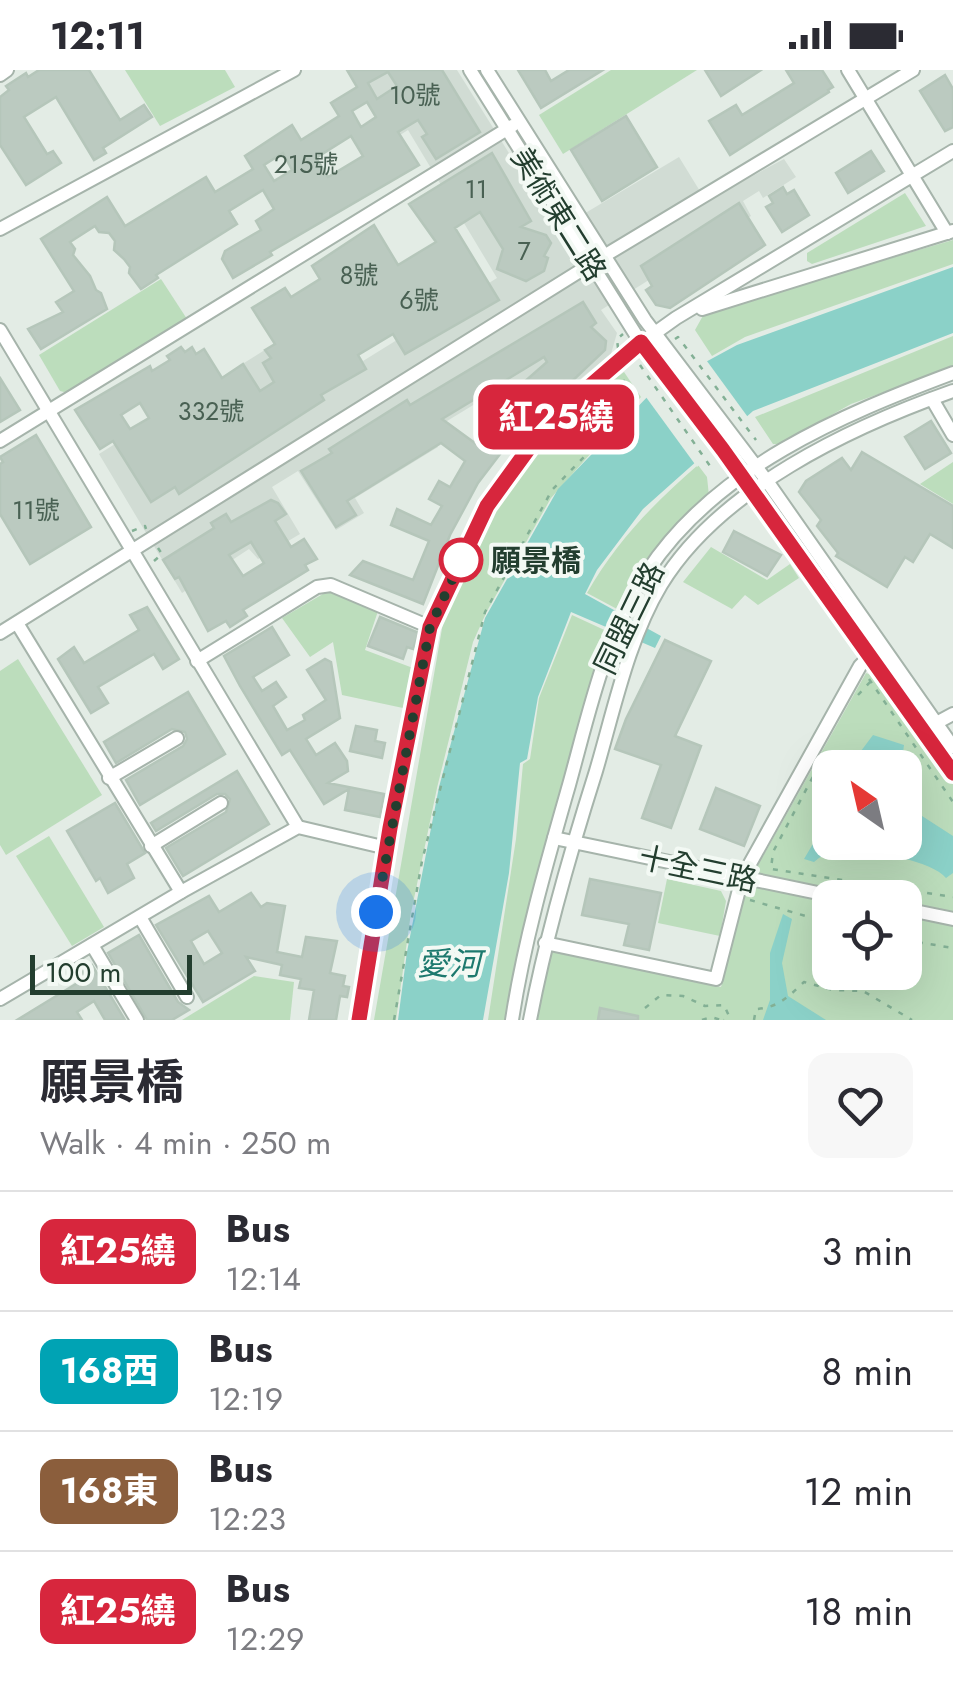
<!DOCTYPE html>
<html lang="en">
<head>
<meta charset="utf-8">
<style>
	body { margin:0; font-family:Jost,"Noto Sans TC",sans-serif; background:#f7f7f7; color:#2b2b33; height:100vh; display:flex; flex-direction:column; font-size:38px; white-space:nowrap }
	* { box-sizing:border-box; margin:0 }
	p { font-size:32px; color:#7c7c81 }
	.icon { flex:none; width:55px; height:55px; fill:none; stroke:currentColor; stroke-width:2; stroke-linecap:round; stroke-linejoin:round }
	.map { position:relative; height:950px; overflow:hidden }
	.side { display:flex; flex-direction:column; background:#fff; flex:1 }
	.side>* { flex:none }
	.badge { padding:0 20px; border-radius:15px; font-size:35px; line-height:65px }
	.needle { width:65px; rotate:326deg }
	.buttons { position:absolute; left:812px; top:680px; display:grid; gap:20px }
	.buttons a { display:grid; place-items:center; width:110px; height:110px; border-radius:20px; background:#fff; box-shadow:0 10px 40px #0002; font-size:50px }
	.scale { position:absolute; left:30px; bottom:25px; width:162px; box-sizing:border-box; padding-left:10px; border:5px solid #233e2f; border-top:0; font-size:28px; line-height:35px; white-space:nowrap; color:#233e2f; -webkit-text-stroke:8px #f3f9f4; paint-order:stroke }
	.you { position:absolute; width:50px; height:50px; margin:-25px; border:8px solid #fff; border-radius:50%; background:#1a73e8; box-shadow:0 0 0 15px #1a73e833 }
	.map>.badge { position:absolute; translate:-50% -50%; box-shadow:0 0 0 5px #fff }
	.round { display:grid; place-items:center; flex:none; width:105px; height:105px; border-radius:20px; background:#f7f7f7 }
	.head { display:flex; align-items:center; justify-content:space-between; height:170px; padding:0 40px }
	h1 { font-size:48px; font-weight:700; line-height:75px }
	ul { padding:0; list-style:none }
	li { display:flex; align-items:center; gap:30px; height:120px; padding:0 40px; border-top:2px solid #e1e1e2 }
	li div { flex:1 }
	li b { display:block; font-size:38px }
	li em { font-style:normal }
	li .badge { min-width:110px; font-weight:700; text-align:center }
	.status { display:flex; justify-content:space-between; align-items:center; height:70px; padding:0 50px; background:#fff; direction:ltr }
	.status svg { height:28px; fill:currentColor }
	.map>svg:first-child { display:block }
</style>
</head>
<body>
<div class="status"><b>12:11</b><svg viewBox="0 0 49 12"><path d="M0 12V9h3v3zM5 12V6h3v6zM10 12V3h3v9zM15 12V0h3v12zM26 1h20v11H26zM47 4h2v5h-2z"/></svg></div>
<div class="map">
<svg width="953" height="950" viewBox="0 0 953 950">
	<rect width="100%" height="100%" fill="#e3ece5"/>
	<!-- built -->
	<polygon fill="#d1dcd4" points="347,0 457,0 557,160 679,87 706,131 784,89 796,107 763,128 759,121 743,131 751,146 601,240 617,263 611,284 563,323 531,360 493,323 429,362 438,377 355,428 364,443 336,460 298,401 272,417 300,464 258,489 249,479 182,523 99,384 330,239 363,291 497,208 408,60 389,72"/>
	<!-- green -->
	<g fill="#bcddbc" fill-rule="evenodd">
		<polygon points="125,0 225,0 235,17 160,56"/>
		<polygon points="611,0 697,0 563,84 539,45"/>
		<polygon points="905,123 926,156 812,194 807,191 807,183"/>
		<polygon points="953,170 953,194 745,267 712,286 695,260 705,242"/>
		<polygon points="161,209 187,249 68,323 60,321 39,285"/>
		<polygon points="953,266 953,297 851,334 780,374 773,374 755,347"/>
		<polygon points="624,302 641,327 551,428 487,541 473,572 437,718 411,843 396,950 374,950 444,547 475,475 506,423 553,363 578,336"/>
		<polygon points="953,392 953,434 920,414"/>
		<path d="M698,395L707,407L709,426C675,458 633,494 617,539L587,523C616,472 654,433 698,395Z"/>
		<polygon points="711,477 767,510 790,494 799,508 758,535 745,525 732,539 683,512"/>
		<polygon points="328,521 337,522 378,541 365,580 413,598 403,638 342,625 333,572 310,587 282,548"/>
		<polygon points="572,545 613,564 508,950 488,950 516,769 523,694 530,689 539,628"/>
		<polygon points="18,589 102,725 6,785 0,775 0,601"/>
		<path d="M866,603L874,606L953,713V950H536L548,881L721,917L749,811ZM830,698H905V772H830ZM830,828H905V902H830Z"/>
		<polygon points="49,766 104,857 72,876 16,786"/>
		<polygon points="667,809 721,821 726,831 720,866 658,853"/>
		<polygon points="254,906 294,912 290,950 182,950"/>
	</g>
	<!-- water -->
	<g fill="#8bd1c8">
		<polygon points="953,197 953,263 753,341 643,439 597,500 585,524 661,566 655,578 571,542 538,627 527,689 520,693 509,803 483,950 398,950 407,882 439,717 485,548 558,419 654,320 737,275"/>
		<polygon points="873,665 904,675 903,683 892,697 849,697"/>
		<path d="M905,735L953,766V803L946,808C933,791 866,778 844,779C832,780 823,784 814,792L804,789L830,745V772H905Z"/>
		<polygon points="783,844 792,849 782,893 788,926 826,950 763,950 770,930 770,883"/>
	</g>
	<!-- pier -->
	<polygon fill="#e3ece5" points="704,287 750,350 697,397 643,323 652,315"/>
	<!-- building -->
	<g fill="#bbcac0" stroke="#b5c6ba" stroke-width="2.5" fill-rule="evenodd">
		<polygon points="39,0 89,0 120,50 144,35 152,47 103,78 106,83 94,90 56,27 24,47 47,84 53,81 61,93 26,115 0,75 0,27 9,20 6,16 26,3 28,7"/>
		<path d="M347,0H442L480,62L436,89L422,67L427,64L418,50L398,62L419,95L270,182L272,185L233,208L222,189L225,181L261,160L256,151L274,139L263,120L229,141L237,154L156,205L158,208L141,219L129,203L130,197L124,189L114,180L115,171L109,163L99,162L95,156L70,172L75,179L73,185L90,206L96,220L101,223L107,239L41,279L28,259L63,242L56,232L74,221L41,169L107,127L125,156L206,107L215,122L253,99L245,86L292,55L301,70L339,46L331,33L357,17ZM388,2L397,16L377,29L368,13ZM367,32L376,47L361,57L352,41ZM351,66L363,86L328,107L316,88ZM283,83L292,100L274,111L264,95Z"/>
		<polygon points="518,0 545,0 551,11 569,0 603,0 541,38"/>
		<polygon points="705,0 761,0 721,26"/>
		<polygon points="786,0 822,0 833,17 828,20 829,22 730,85 709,51 736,35 742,45 794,13"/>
		<polygon points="945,5 953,19 953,57 945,61 920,21"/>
		<polygon points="626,46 657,97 602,131 571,80"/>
		<polygon points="871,81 884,101 848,123 836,103"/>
		<path d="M492,83L531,151L521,157L546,165L551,173L544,186L548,188L544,201L526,211L497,199L503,179L480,142L455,158L499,230L405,284L393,264L358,285L366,299L321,325L324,330L179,424L175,417L151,432L113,371L100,379L75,340L150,296L152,301L170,290L167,286L181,277L185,282L192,277L196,284L204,279L222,308L243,294L260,321L274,312L263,293L271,288L265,280L275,274L252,238L285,218L291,227L320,209L312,196L374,155L398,195L436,172L409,134ZM140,333L149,348L130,359L121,345Z"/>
		<polygon points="783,117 787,124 794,120 809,145 782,162 766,137 773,133 769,126"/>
		<polygon points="739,133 765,175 670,238 656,235 646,220 652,216 641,196"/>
		<path d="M583,232L596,253L591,257L606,271L605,280L568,315L564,311L538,338L541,342L530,354L526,350L478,413L450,465L423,534L350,505L363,491L413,510L429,471L391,455L397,439L431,455L442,436L429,429L439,411L450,417L465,391L441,373L347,431L356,445L336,457L301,401L332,383L329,379L407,330L410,335ZM544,287L547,292L506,328L511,334L501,348L494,344L488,352L494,357L479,376L442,349Z"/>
		<polygon points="0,308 20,340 0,352"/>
		<polygon points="931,351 951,383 925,399 905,367"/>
		<polygon points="36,365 91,457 30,494 0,444 0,394 3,392 0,387"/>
		<polygon points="862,382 953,436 953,478 930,464 913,492 905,487 887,517 836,486 838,483 817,456 821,450 799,422 806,411 842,388 851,400"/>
		<path d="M271,430L278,433L286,444L275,451L291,477L304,469L317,489L305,495L308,500L243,540L247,546L230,557L226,551L208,561L179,507L175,509L163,490L214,458L211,453L226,444L231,452ZM251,472L264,493L243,506L229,485Z"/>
		<polygon points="734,461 781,485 767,506 723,482"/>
		<polygon points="147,537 179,589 163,599 154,584 98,617 108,633 91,643 58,589 74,577 84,593 139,560 130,545"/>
		<polygon points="380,547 419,563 413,579 407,577 403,589 368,576"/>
		<polygon points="272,557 289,585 253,607 262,621 276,612 286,627 273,636 287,660 305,650 303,645 326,630 307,600 325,589 331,592 340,648 306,669 316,685 335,673 347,691 348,701 328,713 384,724 380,747 345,740 349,719 324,734 290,680 282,685 240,616 224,586"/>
		<polygon points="665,570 711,591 675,666 701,676 671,758 642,748 661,695 615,679 626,649"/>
		<polygon points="188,622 225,684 140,735 126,710 183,676 187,669 185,662 172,659 116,693 104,672"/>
		<polygon points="356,656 377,660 375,671 385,673 382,688 350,681"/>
		<polygon points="237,701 269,754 183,806 166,778 226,742 230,729 225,724 217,724 156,761 151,753"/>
		<polygon points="716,718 760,736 744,776 700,759"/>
		<polygon points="115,733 145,783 127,794 134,808 108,823 100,808 96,811 67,761"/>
		<polygon points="590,809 661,823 649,880 624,875 629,854 582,845"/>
		<path d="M251,823L261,837L267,833L285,836L277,882L302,887L306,867L337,871L330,903L345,906L343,916L349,917L347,927L340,926L336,950H309L314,920L299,918L301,909L280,905L282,895L246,887L255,901L203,932L156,855L209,826L219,842ZM208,861L222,883L204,894L191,871Z"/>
		<polygon points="139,865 178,932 189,940 172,950 147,950 108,883"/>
		<polygon points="92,895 125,950 105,950 94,931 77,942 82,950 17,950 79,912 74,905"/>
		<polygon points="600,938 638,946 638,950 598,950"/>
	</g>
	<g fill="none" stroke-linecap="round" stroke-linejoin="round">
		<!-- minor casing -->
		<g stroke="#a6b4ab" stroke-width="16">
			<g id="minor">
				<polyline points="470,0 641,273 723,381 953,703"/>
				<polyline points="487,0 645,250 767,411 953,677"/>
				<polyline points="848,0 947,163"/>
				<polyline points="0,5 7,0"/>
				<polyline points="0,159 294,0"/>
				<polyline points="702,239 953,161"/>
				<polyline points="0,260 298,757"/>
				<polyline points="932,329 953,365"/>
				<polyline points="0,371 512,56"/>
				<polyline points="17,553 181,822"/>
				<polyline points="0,563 604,186 913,0"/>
				<polyline points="197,591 317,517 331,515 430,557"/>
				<polyline points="929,657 953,644"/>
				<polyline points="109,708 177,668"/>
				<polyline points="554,768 842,828"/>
				<polyline points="151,776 221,733"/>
				<polyline points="905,839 953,849"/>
				<polyline points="140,847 187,927"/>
				<polyline points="545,873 716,909 742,808 860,596 872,584"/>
				<polyline points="92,875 137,950"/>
				<polyline points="0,929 181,822 298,757 387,778"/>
				<polyline points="359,950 390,758 430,557 487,436 532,374 588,318 641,273 676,248 953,81"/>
				<path d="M512,950C524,871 547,792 569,715C589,643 605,565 647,502C715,398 841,345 953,303"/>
				<path d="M530,950C546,865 570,783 596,701C614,640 628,570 661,515C719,419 851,357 953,321"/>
			</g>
		</g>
		<!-- path -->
		<g stroke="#83b095" stroke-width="2.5" stroke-dasharray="5 8" stroke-linecap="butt">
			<polyline points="675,269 678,267 756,370"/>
			<polyline points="618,278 617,269 623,264"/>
			<polyline points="640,295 710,396"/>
			<polyline points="132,461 145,456 146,459"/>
			<polyline points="154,491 162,484 158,478"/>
			<polyline points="869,609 953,732"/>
			<polyline points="858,625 871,611"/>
			<polyline points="825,684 773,782 771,799 953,827"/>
			<polyline points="750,830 830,853"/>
			<polyline points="905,870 953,878"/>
			<polyline points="858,902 863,920"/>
			<polyline points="645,938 661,925 683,926 705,936 724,935 729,946 724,950"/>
			<polyline points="394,950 422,791 485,542 552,420 638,331 619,304"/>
			<polyline points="702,950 711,947 721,950"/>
			<path d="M754,950L756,939C778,938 789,926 804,912L833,920L863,921L912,950"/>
		</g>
		<!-- minor -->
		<use href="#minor" stroke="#fff" stroke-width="12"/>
	</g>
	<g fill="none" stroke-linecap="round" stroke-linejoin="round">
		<!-- line casing -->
		<g stroke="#fff" stroke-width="22">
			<polyline id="line" points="359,950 390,758 430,557 487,436 532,374 560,342 641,272 723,380 953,703"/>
		</g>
		<!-- line -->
		<use href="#line" stroke="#d7263d" stroke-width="15"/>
		<!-- walk -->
		<polyline stroke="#233e2f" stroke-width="10" stroke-dasharray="0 18" points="376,842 430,557 470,472 461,490"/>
	</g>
	<!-- markers -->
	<circle fill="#fff" stroke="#d7263d" stroke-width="5" cx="461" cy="490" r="20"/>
	<g text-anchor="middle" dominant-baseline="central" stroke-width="8" stroke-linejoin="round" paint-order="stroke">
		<!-- number labels -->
		<g font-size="25" fill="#496153">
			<text x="415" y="25">10號</text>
			<text x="306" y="94">215號</text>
			<text x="476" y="119">11</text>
			<text x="524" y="181">7</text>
			<text x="359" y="205">8號</text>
			<text x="419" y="230">6號</text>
			<text x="211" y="341">332號</text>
			<text x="36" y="440">11號</text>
		</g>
		<!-- street labels -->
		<g font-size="30" fill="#233e2f" stroke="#f3f9f4">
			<text transform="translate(559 144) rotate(58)">美術東二路</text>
			<text transform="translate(629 548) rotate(-64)">同盟三路</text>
			<text transform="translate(698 799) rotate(12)">十全三路</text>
		</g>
		<!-- stop labels -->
		<g font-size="30" font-weight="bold" fill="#233e2f" stroke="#f3f9f4" text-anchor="start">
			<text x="491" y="490">願景橋</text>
		</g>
		<!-- water labels -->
		<g font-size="32" font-style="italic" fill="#1d796e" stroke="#f3f9f4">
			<text x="449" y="894">愛河</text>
		</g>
	</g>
</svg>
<div class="buttons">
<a><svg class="needle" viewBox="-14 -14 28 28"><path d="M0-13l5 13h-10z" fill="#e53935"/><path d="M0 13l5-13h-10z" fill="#7c7c81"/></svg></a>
<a><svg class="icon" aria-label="locate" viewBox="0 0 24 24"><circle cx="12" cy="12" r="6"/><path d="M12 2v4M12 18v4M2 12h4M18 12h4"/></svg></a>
</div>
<div class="scale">100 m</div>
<div class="you" style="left:376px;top:842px"></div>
<b class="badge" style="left:556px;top:347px;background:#d7263d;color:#fff">紅25繞</b>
</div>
<section class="side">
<div class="head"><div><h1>願景橋</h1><p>Walk · 4 min · 250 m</p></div><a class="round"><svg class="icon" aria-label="heart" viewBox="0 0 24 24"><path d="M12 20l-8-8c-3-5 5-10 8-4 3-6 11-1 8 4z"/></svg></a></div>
<ul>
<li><span class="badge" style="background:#d7263d;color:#fff">紅25繞</span><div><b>Bus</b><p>12:14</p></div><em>3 min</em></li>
<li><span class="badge" style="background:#00a3b4;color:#fff">168西</span><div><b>Bus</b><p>12:19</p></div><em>8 min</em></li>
<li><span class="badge" style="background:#8b5e3c;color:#fff">168東</span><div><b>Bus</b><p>12:23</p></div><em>12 min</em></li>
<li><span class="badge" style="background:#d7263d;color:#fff">紅25繞</span><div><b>Bus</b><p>12:29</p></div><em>18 min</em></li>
</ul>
</section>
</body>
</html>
